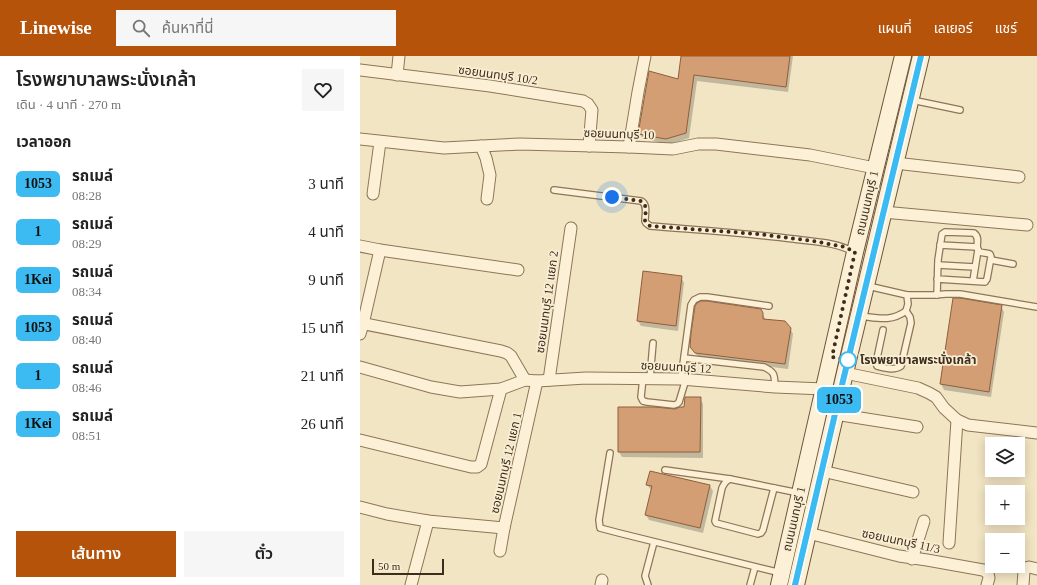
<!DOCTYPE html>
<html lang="th">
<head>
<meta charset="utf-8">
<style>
	body { margin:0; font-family:"Times New Roman","Noto Sans Thai",serif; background:#f6f6f6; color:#222; height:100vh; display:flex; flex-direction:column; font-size:15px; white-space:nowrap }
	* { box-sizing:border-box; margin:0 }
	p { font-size:13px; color:#767676 }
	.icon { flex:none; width:22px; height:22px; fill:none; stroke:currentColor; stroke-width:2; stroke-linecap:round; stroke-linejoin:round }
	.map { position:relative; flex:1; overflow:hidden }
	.panel { display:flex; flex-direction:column; background:#fff; width:360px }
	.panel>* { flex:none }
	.badge { padding:0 8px; border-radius:6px; font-size:14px; line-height:26px }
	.tools { position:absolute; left:625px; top:381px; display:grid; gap:8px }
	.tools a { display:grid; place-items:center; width:40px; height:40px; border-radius:0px; background:#fff; box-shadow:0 2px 10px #0003; font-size:20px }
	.scale { position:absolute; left:12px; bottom:10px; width:72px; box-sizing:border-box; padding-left:4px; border:2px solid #3d2d1d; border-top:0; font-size:11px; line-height:14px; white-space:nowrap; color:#3d2d1d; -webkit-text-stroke:3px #f9eed3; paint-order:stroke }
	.you { position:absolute; width:20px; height:20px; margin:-10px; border:3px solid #fff; border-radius:50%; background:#1a73e8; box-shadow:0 0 0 6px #1a73e833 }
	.map>.badge { position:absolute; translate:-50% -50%; box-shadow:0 0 0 2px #fff }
	h2 { padding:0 16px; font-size:15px; line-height:36px }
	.round { display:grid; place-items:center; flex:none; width:42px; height:42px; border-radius:0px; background:#f6f6f6 }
	.summary { display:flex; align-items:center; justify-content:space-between; height:68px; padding:0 16px }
	h1 { font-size:19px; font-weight:600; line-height:30px }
	.button { display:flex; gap:8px; margin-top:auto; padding:8px 16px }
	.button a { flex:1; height:46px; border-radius:0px; background:#b45309; color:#fff; font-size:16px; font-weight:600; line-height:46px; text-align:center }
	.button a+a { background:#f6f6f6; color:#222 }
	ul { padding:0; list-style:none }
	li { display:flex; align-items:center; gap:12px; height:48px; padding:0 16px }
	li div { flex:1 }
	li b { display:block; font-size:15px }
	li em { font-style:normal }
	li .badge { min-width:44px; font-weight:700; text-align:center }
	header { display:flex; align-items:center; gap:24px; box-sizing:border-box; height:56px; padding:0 20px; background:#b45309; color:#fff }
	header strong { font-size:19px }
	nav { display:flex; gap:22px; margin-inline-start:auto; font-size:14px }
	.search { width:280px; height:36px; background:#f6f6f6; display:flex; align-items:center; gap:10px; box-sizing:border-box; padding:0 14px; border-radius:0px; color:#767676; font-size:15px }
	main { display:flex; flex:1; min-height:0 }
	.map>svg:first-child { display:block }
</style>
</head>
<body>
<header>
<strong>Linewise</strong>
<div class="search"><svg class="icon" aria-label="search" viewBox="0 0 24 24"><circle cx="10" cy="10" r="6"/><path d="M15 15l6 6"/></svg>ค้นหาที่นี่</div>
<nav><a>แผนที่</a><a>เลเยอร์</a><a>แชร์</a></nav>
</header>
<main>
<section class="panel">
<div class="summary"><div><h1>โรงพยาบาลพระนั่งเกล้า</h1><p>เดิน · 4 นาที · 270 m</p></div><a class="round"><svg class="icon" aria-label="heart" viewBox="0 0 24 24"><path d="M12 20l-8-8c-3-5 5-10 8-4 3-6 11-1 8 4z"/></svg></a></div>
<h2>เวลาออก</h2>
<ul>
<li><span class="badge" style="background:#3cbbf2;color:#111">1053</span><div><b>รถเมล์</b><p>08:28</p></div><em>3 นาที</em></li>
<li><span class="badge" style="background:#3cbbf2;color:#111">1</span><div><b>รถเมล์</b><p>08:29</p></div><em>4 นาที</em></li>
<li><span class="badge" style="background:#3cbbf2;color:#111">1Kei</span><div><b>รถเมล์</b><p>08:34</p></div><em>9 นาที</em></li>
<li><span class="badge" style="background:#3cbbf2;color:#111">1053</span><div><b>รถเมล์</b><p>08:40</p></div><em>15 นาที</em></li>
<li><span class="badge" style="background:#3cbbf2;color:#111">1</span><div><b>รถเมล์</b><p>08:46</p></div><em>21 นาที</em></li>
<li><span class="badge" style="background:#3cbbf2;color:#111">1Kei</span><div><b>รถเมล์</b><p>08:51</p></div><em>26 นาที</em></li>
</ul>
<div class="button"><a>เส้นทาง</a><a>ตั๋ว</a></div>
</section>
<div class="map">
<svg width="677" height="529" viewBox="0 0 677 529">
	<rect width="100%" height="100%" fill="#f2e5c3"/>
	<!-- shadow -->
	<g fill="#0003">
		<polygon points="322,0 433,0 428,36 337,25 329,82 310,88 283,83 279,77 319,24"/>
		<polygon points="321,221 324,227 318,275 281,270 278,265"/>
		<polygon points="594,243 641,250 644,256 631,341 584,334 581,328"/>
		<polygon points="402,257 406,264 430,272 433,278 428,313 339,302 331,291"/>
		<polygon points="340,342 343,348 343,402 262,401 259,396 315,354 325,352"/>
		<polygon points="287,429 350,430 353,435 343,477 289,464 286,459 292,435"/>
	</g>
	<!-- building -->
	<g fill="#d49e75" stroke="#905e3b">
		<polygon points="321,0 430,0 426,31 334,19 326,77 306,83 278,78 289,15 318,23"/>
		<polygon points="283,215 322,220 316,270 277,265"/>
		<polygon points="593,242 600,242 642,249 629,336 580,328"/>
		<polygon points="341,245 347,245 401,253 403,257 403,263 425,265 431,272 425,308 335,297 330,291 331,277 335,250 337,247"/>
		<polygon points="325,341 341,341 340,396 258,396 258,351 295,351 315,353 320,351 324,351"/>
		<polygon points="290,415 350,429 340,472 285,459 292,430 286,429"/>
	</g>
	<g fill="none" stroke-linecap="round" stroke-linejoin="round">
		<!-- lane casing -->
		<g stroke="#8e7557" stroke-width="8">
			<g id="lane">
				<polyline points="552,44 600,54"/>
				<path d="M194,134L281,145C288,148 285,158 285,165L286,167L290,170C338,174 386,177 434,183C454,186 476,186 494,196"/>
				<polyline points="580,189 617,191"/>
				<polyline points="631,204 653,208"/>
				<polyline points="578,209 615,211"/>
				<polyline points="613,225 618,194"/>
				<polyline points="508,230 547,239 574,239 586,238 600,238 677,251"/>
				<path d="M577,239L578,204L582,178L585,176L614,177C622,183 613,192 620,196C622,197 627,197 630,198L631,201L627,223L625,226L577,223"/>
				<path d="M501,260C518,262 531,266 546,255L548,248L547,239"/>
				<path d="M523,274L516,307L517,310C525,312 534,315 541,310L551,267L550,261L546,255"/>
				<path d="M324,302L404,311C416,317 414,319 415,331"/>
				<polyline points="283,322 281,341 283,345 287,346 314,349 317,348 319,346 326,323"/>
				<polyline points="290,322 293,287"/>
				<polyline points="321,323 331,249 334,244 340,241 347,241 409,250"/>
				<polyline points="250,397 239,464 240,472 259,477 421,517"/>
				<polyline points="305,414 370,423 439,437"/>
				<path d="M370,423C365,425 364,428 362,432L355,465L356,467L398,478L401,477L403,474L414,432"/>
				<polyline points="288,529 285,520 294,486"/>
				<polyline points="390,529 395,511"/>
			</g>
		</g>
		<!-- street casing -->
		<g stroke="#8e7557" stroke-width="13">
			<g id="street">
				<polyline points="0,14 130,30 223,45 228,48 232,54 229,90"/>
				<polyline points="37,19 39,0"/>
				<polyline points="0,83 84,92 160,88 269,91 313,93 338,88 356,88 450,99 515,112"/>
				<polyline points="121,90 126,102 130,119 127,143"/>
				<polyline points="269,91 278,36 285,0"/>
				<polyline points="535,107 659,121"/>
				<polyline points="13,138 20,86"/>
				<polyline points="523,156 667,169"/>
				<polyline points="0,190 20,194 158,214"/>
				<polyline points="0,267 141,295 147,297 151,300 165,324"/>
				<polyline points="0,278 3,268 20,194"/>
				<polyline points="0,311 71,331 100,336 141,333 165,324 177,325 226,322 321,323 415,331 464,333"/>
				<polyline points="485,317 558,332 569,337 576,341 584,352 597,364 608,369 677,377"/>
				<polyline points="189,324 211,172"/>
				<polyline points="475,358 557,371"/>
				<polyline points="0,384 111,411 117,411 121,408 141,333"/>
				<polyline points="462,415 553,436"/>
				<polyline points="0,451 27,458 68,465 144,472"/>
				<polyline points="448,477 539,500 567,504 623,514 628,517 629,522 627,529"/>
				<polyline points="589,487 597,364"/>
				<polyline points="140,495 144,472 177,325"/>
				<polyline points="552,503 564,465"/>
				<polyline points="51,529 68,465"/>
				<polyline points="241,529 242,524"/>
				<polyline points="663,529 664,515 665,512 669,511 677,513"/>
			</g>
		</g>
		<!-- secondary casing -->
		<g stroke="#70563b" stroke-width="18">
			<g id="secondary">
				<polyline points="419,529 495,196 543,0"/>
				<polyline points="436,529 485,317 561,0"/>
			</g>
		</g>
		<!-- lane -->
		<use href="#lane" stroke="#fcf1d7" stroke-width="5.5"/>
		<!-- street -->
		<use href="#street" stroke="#fcf1d7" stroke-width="11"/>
		<!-- secondary -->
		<use href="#secondary" stroke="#fcf1d7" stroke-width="16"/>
	</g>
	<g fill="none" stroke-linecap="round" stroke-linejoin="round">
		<!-- line casing -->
		<g stroke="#fff" stroke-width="9">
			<polyline id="line" points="435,529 475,358 561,0"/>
		</g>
		<!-- line -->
		<use href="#line" stroke="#3cbbf2" stroke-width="6"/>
		<!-- walk -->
		<path stroke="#3d2d1d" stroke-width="4" stroke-dasharray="0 7.2" d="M252,141L281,145C288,148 285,158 285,165L290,170L398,178L453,185L485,191L495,196L472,301L488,304"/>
	</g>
	<!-- markers -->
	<circle fill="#fff" stroke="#3cbbf2" stroke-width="2" cx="488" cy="304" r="8"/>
	<g text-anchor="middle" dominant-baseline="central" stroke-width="3.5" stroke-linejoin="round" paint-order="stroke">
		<!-- street labels -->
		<g font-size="12" fill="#3d2d1d" stroke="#f9eed3">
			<text transform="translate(138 19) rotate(8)">ซอยนนทบุรี 10/2</text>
			<text transform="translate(259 78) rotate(2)">ซอยนนทบุรี 10</text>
			<text transform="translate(507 147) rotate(-77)">ถนนนนทบุรี 1</text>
			<text transform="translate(187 246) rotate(-82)">ซอยนนทบุรี 12 แยก 2</text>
			<text transform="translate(316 311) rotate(3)">ซอยนนทบุรี 12</text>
			<text transform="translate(146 407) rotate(-77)">ซอยนนทบุรี 12 แยก 1</text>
			<text transform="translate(434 463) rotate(-77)">ถนนนนทบุรี 1</text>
			<text transform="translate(541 485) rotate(12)">ซอยนนทบุรี 11/3</text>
		</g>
		<!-- stop labels -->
		<g font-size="12" font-weight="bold" fill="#3d2d1d" stroke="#f9eed3" text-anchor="start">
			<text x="500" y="304">โรงพยาบาลพระนั่งเกล้า</text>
		</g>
	</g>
</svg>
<div class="tools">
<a><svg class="icon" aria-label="layers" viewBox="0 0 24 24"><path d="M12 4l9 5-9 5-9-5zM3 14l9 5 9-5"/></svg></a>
<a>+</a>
<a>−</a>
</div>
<div class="scale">50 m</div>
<div class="you" style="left:252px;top:141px"></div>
<b class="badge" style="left:479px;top:344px;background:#3cbbf2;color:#111">1053</b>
</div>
</main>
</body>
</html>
